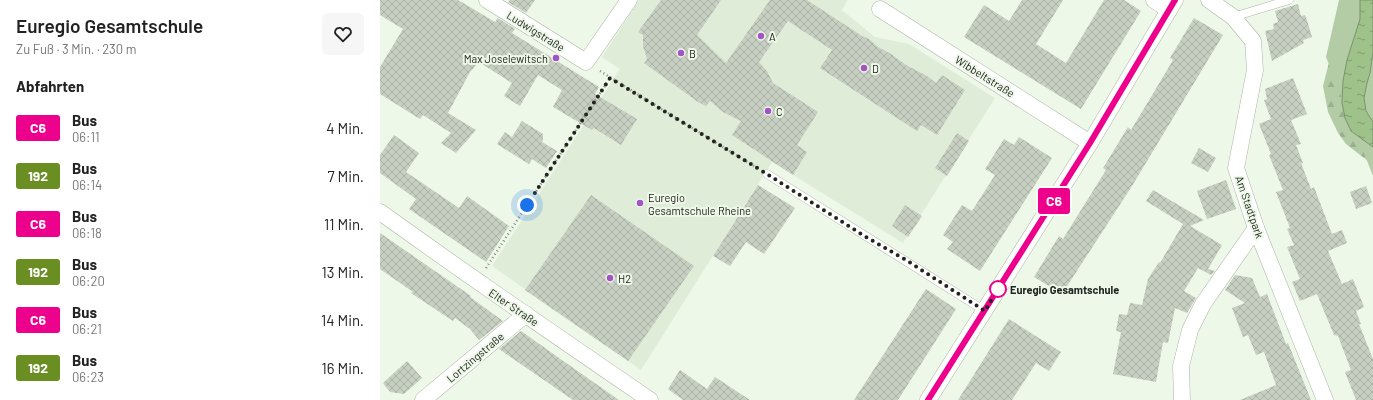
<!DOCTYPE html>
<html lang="de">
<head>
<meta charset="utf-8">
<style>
	body { margin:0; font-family:Barlow,sans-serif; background:#f6f6f6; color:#222; height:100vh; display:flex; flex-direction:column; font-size:15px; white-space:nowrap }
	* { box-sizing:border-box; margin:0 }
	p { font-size:13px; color:#767676 }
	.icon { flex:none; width:22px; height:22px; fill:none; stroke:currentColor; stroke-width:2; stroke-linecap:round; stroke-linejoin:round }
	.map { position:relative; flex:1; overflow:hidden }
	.details { display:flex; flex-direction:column; background:#fff; width:380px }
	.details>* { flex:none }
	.badge { padding:0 8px; border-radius:3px; font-size:14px; line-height:26px }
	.you { position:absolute; width:20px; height:20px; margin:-10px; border:3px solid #fff; border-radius:50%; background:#1a73e8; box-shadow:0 0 0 6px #1a73e833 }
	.map>.badge { position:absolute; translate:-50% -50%; box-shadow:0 0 0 2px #fff }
	h2 { padding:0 16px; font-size:15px; line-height:36px }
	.round { display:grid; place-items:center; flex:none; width:42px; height:42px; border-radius:6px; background:#f6f6f6 }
	.head { display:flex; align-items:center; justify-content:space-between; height:68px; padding:0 16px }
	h1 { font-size:19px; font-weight:600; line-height:30px }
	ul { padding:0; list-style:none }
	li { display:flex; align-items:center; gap:12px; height:48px; padding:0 16px }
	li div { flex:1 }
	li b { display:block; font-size:15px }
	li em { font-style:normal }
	li .badge { min-width:44px; font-weight:700; text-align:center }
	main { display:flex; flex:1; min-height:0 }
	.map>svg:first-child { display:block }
</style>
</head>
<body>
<main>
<section class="details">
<div class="head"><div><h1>Euregio Gesamtschule</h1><p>Zu Fuß · 3 Min. · 230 m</p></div><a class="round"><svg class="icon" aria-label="heart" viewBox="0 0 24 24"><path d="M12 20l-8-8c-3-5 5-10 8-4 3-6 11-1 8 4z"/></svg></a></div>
<h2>Abfahrten</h2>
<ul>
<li><span class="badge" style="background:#ec008c;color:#fff">C6</span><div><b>Bus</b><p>06:11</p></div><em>4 Min.</em></li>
<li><span class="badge" style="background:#6b8e23;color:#fff">192</span><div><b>Bus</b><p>06:14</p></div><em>7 Min.</em></li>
<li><span class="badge" style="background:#ec008c;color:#fff">C6</span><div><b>Bus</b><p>06:18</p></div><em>11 Min.</em></li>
<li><span class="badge" style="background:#6b8e23;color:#fff">192</span><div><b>Bus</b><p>06:20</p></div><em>13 Min.</em></li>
<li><span class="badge" style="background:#ec008c;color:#fff">C6</span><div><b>Bus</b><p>06:21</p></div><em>14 Min.</em></li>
<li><span class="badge" style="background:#6b8e23;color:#fff">192</span><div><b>Bus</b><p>06:23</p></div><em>16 Min.</em></li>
</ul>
</section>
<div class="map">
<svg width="993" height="400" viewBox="0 0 993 400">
	<defs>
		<pattern id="forest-firs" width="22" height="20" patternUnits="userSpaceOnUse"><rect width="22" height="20" fill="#b3cca6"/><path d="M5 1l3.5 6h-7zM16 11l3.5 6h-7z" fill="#9aaf8e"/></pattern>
		<pattern id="water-ripples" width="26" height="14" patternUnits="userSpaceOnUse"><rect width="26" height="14" fill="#9fc28b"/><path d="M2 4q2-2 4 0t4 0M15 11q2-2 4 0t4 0" fill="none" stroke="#819d71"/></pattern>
		<pattern id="building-cross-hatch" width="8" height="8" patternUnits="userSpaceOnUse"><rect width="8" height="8" fill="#c6cfc1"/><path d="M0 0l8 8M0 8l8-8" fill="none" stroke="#aab2a5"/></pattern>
	</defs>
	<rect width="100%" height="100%" fill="#eef8e9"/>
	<!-- built -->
	<polygon fill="#dfedd8" points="259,0 468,0 462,10 495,37 529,44 615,98 523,243 392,162 261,370 112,266 240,69 222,57"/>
	<!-- forest -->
	<polygon fill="url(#forest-firs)" points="961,15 971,131 993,147 993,165 966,144 958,133 948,112 943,86"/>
	<!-- park -->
	<polygon fill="#b3cca6" points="959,0 993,0 993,176 946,57"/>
	<!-- water -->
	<polygon fill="url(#water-ripples)" stroke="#79936b" points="980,0 993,0 993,52 990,73 987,83 984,98 986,111 993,122 993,147 971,131 965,118 962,103 963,81 967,60 980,19"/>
	<!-- building -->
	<g fill="url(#building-cross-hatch)">
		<polygon points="0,0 78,0 115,22 118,18 135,29 132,33 219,87 215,94 257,119 241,145 214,128 212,130 173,107 182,90 158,75 140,106 124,96 132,83 99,62 90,72 68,113 96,130 76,153 61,143 71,133 43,115 40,119 0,94 0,67 23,29 0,15"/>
		<polygon points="130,0 155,0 146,13 128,2"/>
		<polygon points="281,0 341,0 317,35 346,63 390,0 427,0 482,36 489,39 498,47 511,54 526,65 547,76 556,83 562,75 585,90 557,135 541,125 537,131 440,68 452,50 408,21 379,62 387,71 393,83 438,112 417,145 427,152 413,175 352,135 361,121 343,112 330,101 326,106 318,102 264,63 267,59 263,46 263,35 258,32"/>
		<polygon points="642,0 683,0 656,44 686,63 724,0 744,0 761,11 701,109 584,37 604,5 629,21"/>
		<polygon points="918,4 921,16 925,15 927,20 932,37 923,40 924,43 892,61 885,31 894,29 893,24 898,22 895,11"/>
		<polygon points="814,18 843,35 752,186 682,294 654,277 679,236 683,239 726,170 723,168 748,127 751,130 774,92 793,60 790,58"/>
		<polygon points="913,78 927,114 911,120 921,144 916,145 923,163 921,163 931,189 934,187 952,234 962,230 967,243 948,251 962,284 973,279 984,307 976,311 981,324 979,324 993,359 993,400 976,400 965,372 971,370 958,336 954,335 937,294 920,301 912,282 920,279 907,247 914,245 907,229 910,228 896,192 903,190 889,155 891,154 879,124 891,119 884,100 887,99 885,89"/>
		<polygon points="142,121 163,134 163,140 162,142 177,151 166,168 152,159 149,164 117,144 125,132 132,137"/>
		<polygon points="577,133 589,141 567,176 555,168"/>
		<polygon points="14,135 39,153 26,172 79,208 87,196 129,226 106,262 29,209 36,199 0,173 0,155"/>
		<polygon points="639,137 672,158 600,271 567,249 573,242 563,235 582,205 592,211 615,175 605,169 624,139 634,145"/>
		<polygon points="819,148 836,158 828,172 811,163"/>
		<polygon points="846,180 856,209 827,219 817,191"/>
		<polygon points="378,185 415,208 384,254 366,242 350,266 333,256"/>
		<polygon points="986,186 992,203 976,209 970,192"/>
		<polygon points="773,190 824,220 810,226 842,245 828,269 835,271 831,275 818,268 804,291 816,298 807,313 795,308 788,343 783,342 776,382 733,374 741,332 736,331 739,314 747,315 750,303 762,305 768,279 779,262 780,263 803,224 766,201"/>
		<polygon points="211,195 314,266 248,361 145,290"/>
		<polygon points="525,205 542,216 528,237 512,226"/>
		<polygon points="0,233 91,296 90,297 123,321 99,340 90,329 75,318 73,321 31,293 33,292 0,269"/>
		<polygon points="855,275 872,278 880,297 887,294 906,344 908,343 931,400 860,400 896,385 884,352 876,355 868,335 863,337 852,308 865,303 845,290"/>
		<polygon points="546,289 576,309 518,400 474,400"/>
		<polygon points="629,319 681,352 669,371 656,363 632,400 578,400"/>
		<polygon points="141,331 189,365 239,400 193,400 119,349"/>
		<polygon points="27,361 42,378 24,394 10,392 3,383"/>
		<polygon points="300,370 327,389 335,377 370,400 303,400 288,389"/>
	</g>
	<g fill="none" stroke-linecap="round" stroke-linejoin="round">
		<!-- service casing -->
		<g stroke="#abb4a6" stroke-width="9">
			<g id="service">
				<polyline points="853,17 909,0"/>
				<polyline points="387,174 605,311"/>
			</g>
		</g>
		<!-- minor casing -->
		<g stroke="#abb4a6" stroke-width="17">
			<g id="minor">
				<polyline points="107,0 206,62 249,0"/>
				<polyline points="774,0 789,10"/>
				<polyline points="829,0 853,17 873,41 875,70 856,168 876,228 945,400"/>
				<polyline points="500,9 710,143"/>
				<path d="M0,212C89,276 179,338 270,400"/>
				<polyline points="43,400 146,314"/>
				<polyline points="548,400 710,143 795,0"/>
				<polyline points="802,400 801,366 810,330 823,304 876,228"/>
			</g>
		</g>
		<!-- path -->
		<g stroke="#838a80" stroke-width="2.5" stroke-dasharray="1 3" stroke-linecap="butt">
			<polyline points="220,71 377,168"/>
			<polyline points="106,268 230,78"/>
		</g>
		<!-- service -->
		<use href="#service" stroke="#fff" stroke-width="8"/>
		<!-- minor -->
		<use href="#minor" stroke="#fff" stroke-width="16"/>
	</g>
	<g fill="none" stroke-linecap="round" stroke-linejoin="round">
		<!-- line casing -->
		<g stroke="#fff" stroke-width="9">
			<polyline id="line" points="548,400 710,143 795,0"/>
		</g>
		<!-- line -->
		<use href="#line" stroke="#ec008c" stroke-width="6"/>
		<!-- walk -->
		<polyline stroke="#21241f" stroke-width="4" stroke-dasharray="0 7.2" points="147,205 230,78 387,174 486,237 526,260 605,311 618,289"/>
	</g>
	<!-- markers -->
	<g fill="#a353c4" stroke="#eef8e9" stroke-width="1.5">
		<circle cx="381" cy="36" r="4"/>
		<circle cx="301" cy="53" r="4"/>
		<circle cx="176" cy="58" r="4"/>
		<circle cx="484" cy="68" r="4"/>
		<circle cx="388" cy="111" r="4"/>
		<circle cx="260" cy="203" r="4"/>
		<circle cx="230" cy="278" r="4"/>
	</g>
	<circle fill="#fff" stroke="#ec008c" stroke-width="2" cx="618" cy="289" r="8"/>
	<g text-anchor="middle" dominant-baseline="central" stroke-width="4" stroke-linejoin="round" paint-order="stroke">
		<!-- street labels -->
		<g font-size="11" fill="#21241f" stroke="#eef8e9">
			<text transform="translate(156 31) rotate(32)">Ludwigstraße</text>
			<text transform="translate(605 76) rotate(32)">Wibbeltstraße</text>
			<text transform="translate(870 207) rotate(71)">Am Stadtpark</text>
			<text transform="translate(134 307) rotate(34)">Elter Straße</text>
			<text transform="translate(95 357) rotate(-40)">Lortzingstraße</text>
		</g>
		<!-- poi labels -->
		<g font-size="11" fill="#21241f" stroke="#eef8e9" text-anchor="start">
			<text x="389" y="36">A</text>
			<text x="309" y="53">B</text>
			<text x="168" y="58" text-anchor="end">Max Joselewitsch</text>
			<text x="492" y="68">D</text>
			<text x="396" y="111">C</text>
			<text x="268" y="197">Euregio<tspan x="268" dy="13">Gesamtschule Rheine</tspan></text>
			<text x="238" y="278">H2</text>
		</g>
		<!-- stop labels -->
		<g font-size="11" font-weight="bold" fill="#21241f" stroke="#eef8e9" text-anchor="start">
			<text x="630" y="289">Euregio Gesamtschule</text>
		</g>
	</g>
</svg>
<div class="you" style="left:147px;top:205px"></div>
<b class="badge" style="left:674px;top:201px;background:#ec008c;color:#fff">C6</b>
</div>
</main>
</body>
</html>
